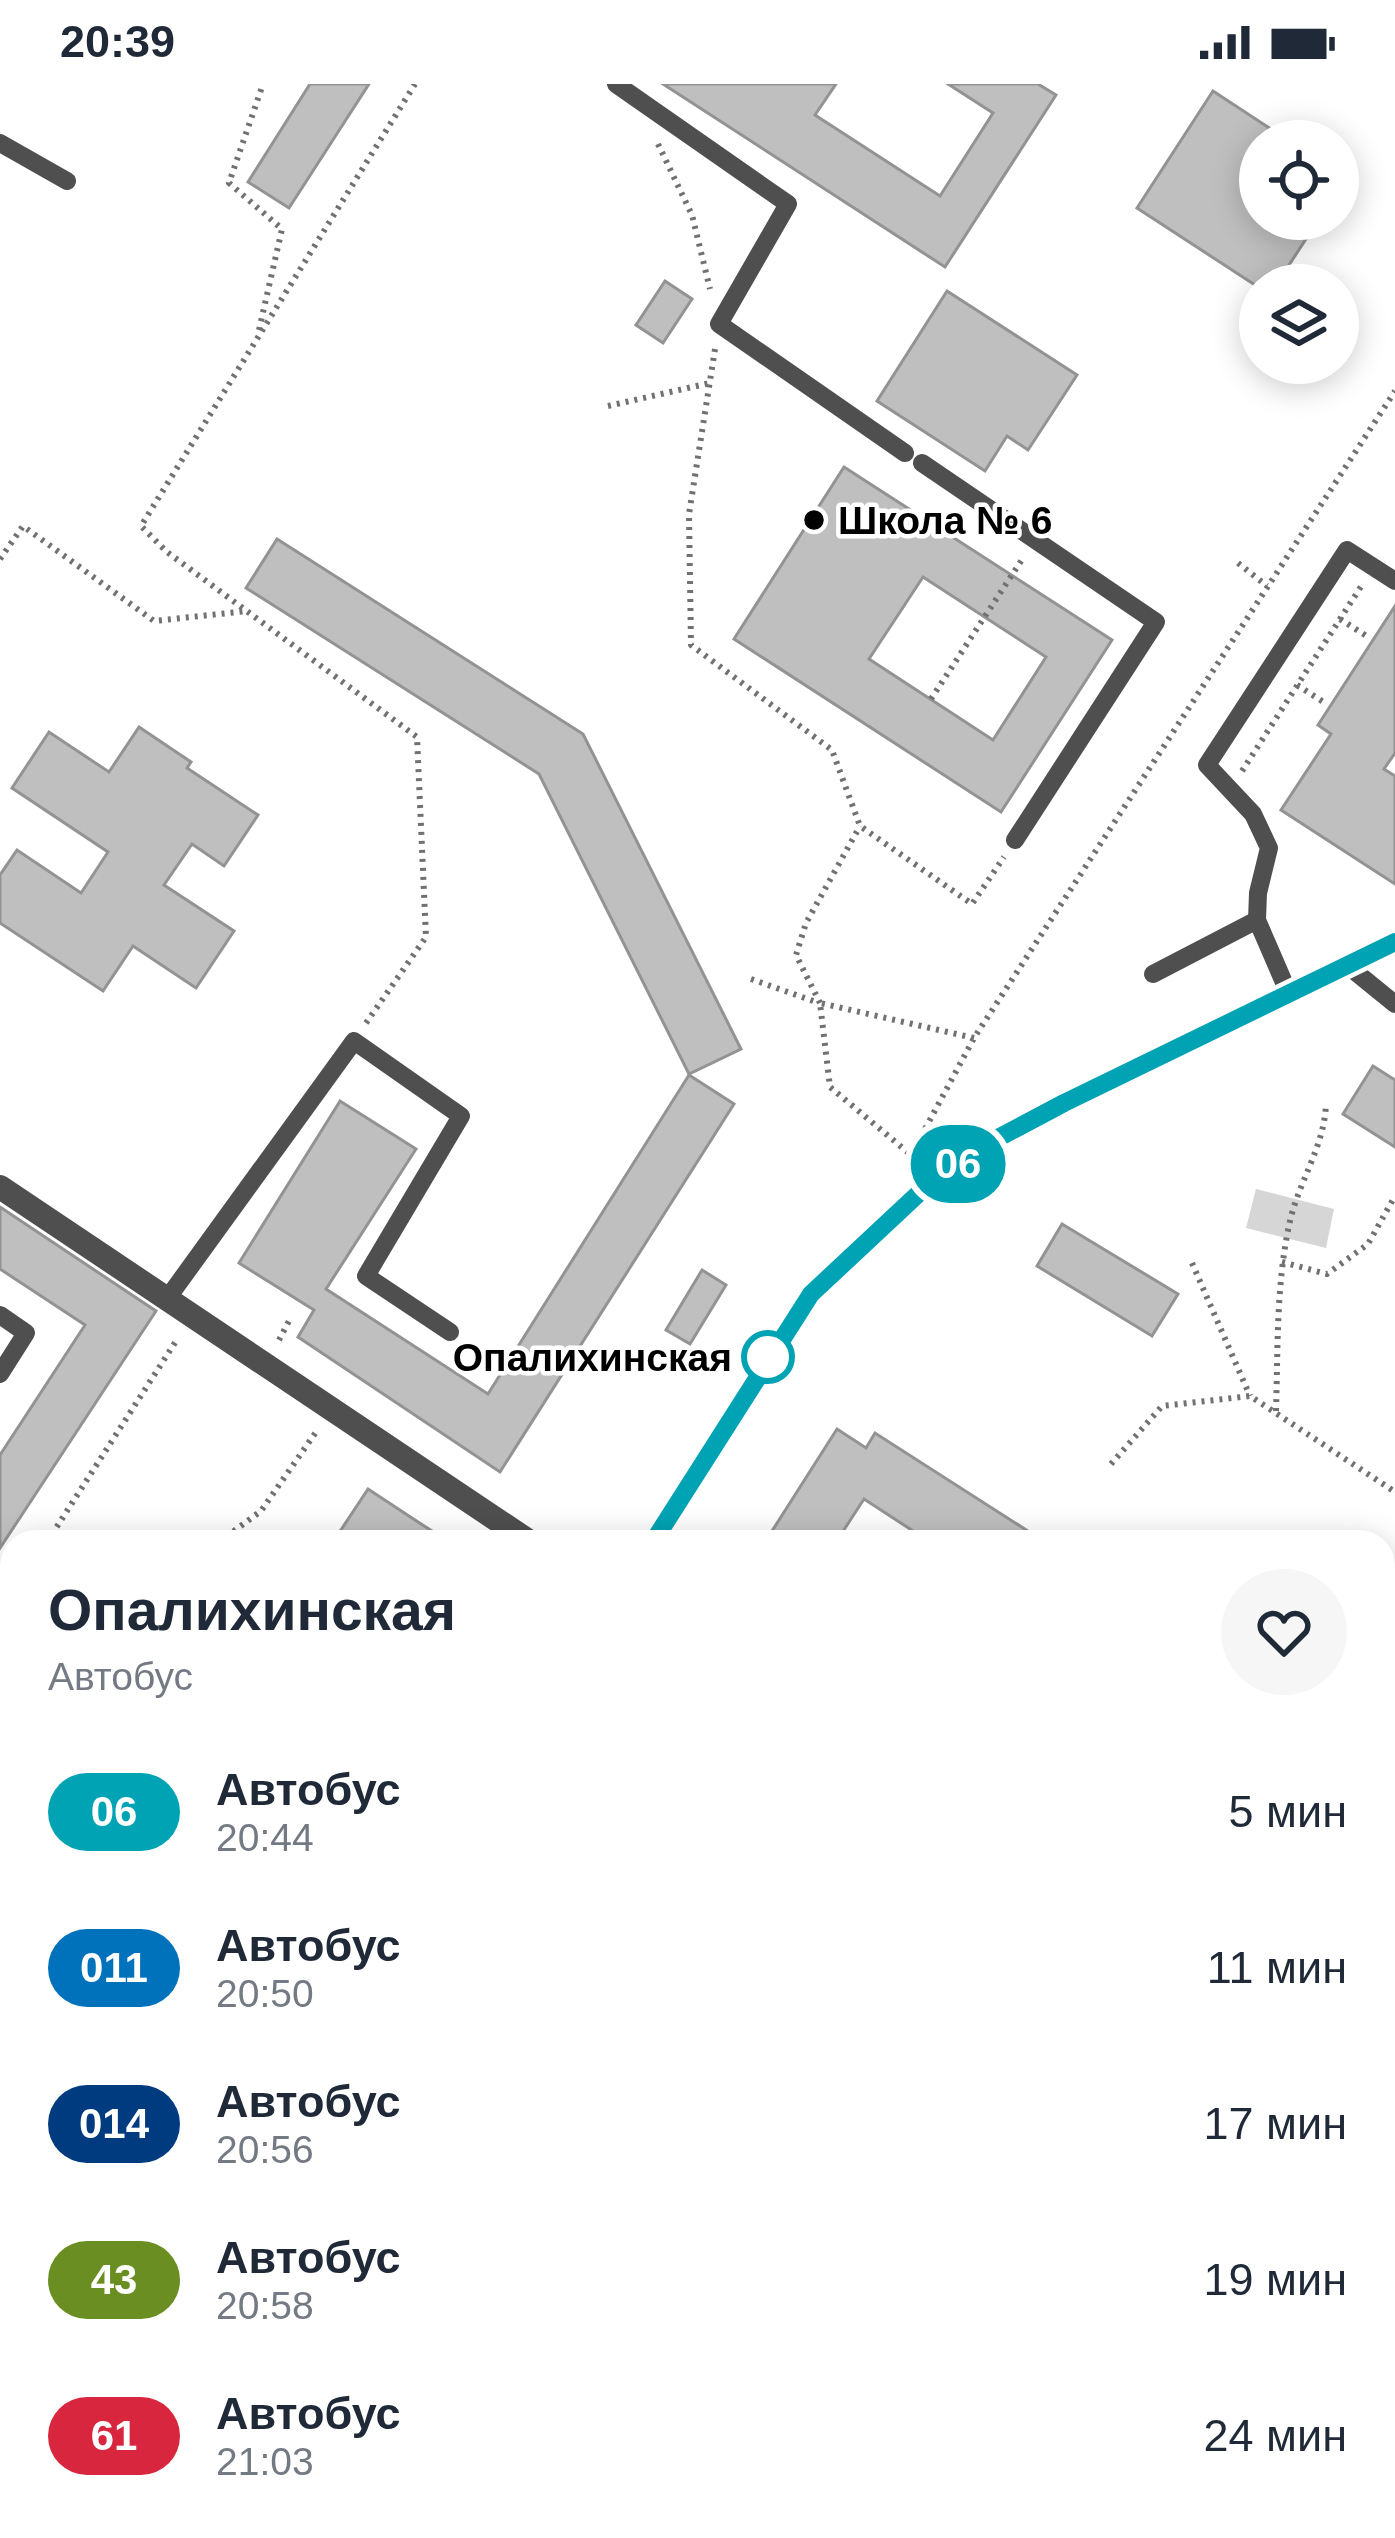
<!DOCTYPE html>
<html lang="ru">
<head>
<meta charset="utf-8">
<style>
	body { margin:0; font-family:Arial,sans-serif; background:#f6f6f7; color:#1f2937; height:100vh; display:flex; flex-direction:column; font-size:45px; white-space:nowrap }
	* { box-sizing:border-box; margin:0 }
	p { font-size:39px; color:#747a83 }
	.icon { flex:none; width:66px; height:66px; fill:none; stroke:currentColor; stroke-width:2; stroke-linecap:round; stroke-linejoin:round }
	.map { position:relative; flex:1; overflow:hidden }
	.drawer { position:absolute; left:0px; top:1446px; width:1395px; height:1008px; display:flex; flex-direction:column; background:#fff; border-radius:36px 36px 0 0; box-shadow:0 6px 30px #0003 }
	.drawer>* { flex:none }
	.badge { padding:0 24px; border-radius:39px; font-size:42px; line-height:78px }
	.fabs { position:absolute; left:1239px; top:36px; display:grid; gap:24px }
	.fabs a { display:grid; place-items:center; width:120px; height:120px; border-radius:50%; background:#fff; box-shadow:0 6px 30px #0003; font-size:60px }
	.map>.badge { position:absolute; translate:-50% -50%; box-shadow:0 0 0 6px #fff }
	.round { display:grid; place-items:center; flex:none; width:126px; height:126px; border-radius:63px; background:#f6f6f7 }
	.summary { display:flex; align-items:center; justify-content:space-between; height:204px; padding:0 48px }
	h1 { font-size:57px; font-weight:700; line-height:90px }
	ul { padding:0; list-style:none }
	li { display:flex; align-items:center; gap:36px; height:156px; padding:0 48px }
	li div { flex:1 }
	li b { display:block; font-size:45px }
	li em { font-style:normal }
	li .badge { min-width:132px; font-weight:700; text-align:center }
	.status { display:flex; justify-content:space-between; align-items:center; height:84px; padding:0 60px; background:#fff; direction:ltr }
	.status svg { height:33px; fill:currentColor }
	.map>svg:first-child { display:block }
</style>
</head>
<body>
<div class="status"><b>20:39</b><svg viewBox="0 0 49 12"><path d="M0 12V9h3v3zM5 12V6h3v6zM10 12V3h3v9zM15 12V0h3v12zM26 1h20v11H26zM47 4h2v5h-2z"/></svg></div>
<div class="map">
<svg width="1395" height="2454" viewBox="0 0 1395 2454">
	<rect width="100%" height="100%" fill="#fff"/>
	<!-- green -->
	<polygon fill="#d6d6d6" points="1256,1105 1334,1125 1326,1164 1246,1144"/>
	<!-- building -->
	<g fill="#bfbfbf" stroke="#939393" stroke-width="3" fill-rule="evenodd">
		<polygon points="310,0 369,0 289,124 248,98"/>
		<polygon points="663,0 836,0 815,31 940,112 993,29 948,0 1038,0 1056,11 945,183"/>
		<polygon points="1213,7 1289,57 1260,57 1260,135 1319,135 1276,201 1255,201 1137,124"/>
		<polygon points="665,197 692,215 663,259 636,241"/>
		<polygon points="947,207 1077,291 1028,366 1007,352 985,387 877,317"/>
		<path d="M844,383L1112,556L1001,728L734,555ZM923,493L1046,573L993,656L869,575Z"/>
		<polygon points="277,455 583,650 741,965 689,990 539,690 246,504"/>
		<polygon points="1395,522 1395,669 1384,685 1395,692 1395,800 1281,726 1331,650 1318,641"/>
		<polygon points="139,643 191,678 187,684 258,731 224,782 192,760 164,801 234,847 196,904 133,862 103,907 0,839 0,791 17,766 81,809 108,768 12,704 49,648 109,688"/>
		<polygon points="1373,982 1395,996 1395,1063 1343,1030"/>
		<polygon points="689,991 734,1020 500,1388 298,1253 314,1226 239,1179 340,1017 416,1065 326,1205 488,1310"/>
		<polygon points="0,1123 156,1227 0,1464 0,1371 85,1241 0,1185"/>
		<polygon points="1062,1140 1178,1210 1152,1252 1037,1182"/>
		<polygon points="702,1186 726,1201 690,1260 666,1246"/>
		<polygon points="837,1345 866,1364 875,1349 1045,1458 930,1458 864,1415 836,1458 765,1458"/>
		<polygon points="368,1405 415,1436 449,1458 333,1458"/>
	</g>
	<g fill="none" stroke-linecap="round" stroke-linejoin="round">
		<!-- path -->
		<g stroke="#717171" stroke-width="6" stroke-dasharray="3 6" stroke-linecap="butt">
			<polyline points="658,60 692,131 710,205"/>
			<polyline points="259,246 282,145 229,99 263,0"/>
			<polyline points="715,265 689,430 691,561 832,666 860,742 972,820 1004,773"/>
			<polyline points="608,322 710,299"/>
			<polyline points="0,475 23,442 154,537 247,527"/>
			<polyline points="1238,479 1267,502"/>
			<polyline points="1340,535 1368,553"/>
			<polyline points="1297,601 1325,619"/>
			<polyline points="931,615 1023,474"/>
			<polyline points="1242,687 1362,501"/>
			<polyline points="751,895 816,918"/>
			<polyline points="820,919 796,871 806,839 860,742"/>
			<polyline points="366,939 426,853 417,653 167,468 141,442 415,0"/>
			<polyline points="974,954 820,919 830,1003 911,1071 974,954 1395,307"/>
			<polyline points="1282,1178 1327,1190 1368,1160 1395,1112"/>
			<polyline points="1192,1179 1250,1312"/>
			<polyline points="279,1256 291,1233"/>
			<path d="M1276,1327C1278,1264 1276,1199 1290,1137C1299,1097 1325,1061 1326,1019"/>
			<polyline points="1111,1380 1162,1322 1250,1312 1395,1408"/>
			<polyline points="47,1458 178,1254"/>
			<polyline points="219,1458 261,1427 316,1348"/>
			<polyline points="0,1532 12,1513"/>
			<polyline points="0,1576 12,1570"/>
			<polyline points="0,2167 12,2148"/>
			<polyline points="0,2376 10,2383"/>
		</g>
		<!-- service -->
		<g stroke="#4f4f4f" stroke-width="18">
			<polyline points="616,0 788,120 719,240 905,369"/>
			<polyline points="0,59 67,97"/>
			<polyline points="922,379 1156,538 1015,756"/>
			<polyline points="1347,881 1395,920"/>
			<polyline points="1153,890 1257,836"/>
			<polyline points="1289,910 1257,836 1258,809 1269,764 1253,730 1207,681 1347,466 1395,497"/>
			<polyline points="167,1215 354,957 461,1032 366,1192 450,1248"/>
			<polyline points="0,1231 26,1249 0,1290"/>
			<polyline points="601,2442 618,2449 843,2454"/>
		</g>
		<!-- minor -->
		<g stroke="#4f4f4f" stroke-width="24">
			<polyline points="0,1103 530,1458"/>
			<polyline points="1383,1835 1395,1816"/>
			<polyline points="961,2454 970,2442"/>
		</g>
		<!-- tertiary -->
		<g stroke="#4f4f4f" stroke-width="24">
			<polyline points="653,1458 811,1210 933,1097 997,1054 1064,1019 1395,858"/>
			<polyline points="34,2454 36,2442"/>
		</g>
	</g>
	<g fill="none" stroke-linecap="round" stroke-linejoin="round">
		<!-- line casing -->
		<g stroke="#fff" stroke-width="27">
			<polyline id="line" points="653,1458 811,1210 933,1096 998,1054 1064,1019 1395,858"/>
		</g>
		<!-- line -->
		<use href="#line" stroke="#00a3b4" stroke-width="18"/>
	</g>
	<!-- markers -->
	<circle fill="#000" stroke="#fff" stroke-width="4.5" cx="814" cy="436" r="12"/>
	<circle fill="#fff" stroke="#00a3b4" stroke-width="6" cx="768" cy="1273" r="24"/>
	<g text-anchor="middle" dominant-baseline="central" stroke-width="9" stroke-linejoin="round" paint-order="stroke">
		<!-- poi labels -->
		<g font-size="39" font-weight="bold" fill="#000" stroke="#fff" text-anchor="start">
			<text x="838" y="436">Школа № 6</text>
		</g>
		<!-- stop labels -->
		<g font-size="39" font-weight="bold" fill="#000" stroke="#fff" text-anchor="end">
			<text x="732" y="1273">Опалихинская</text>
		</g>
	</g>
</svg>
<div class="fabs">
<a><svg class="icon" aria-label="locate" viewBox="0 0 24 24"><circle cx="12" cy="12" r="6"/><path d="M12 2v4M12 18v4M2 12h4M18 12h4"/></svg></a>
<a><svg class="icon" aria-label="layers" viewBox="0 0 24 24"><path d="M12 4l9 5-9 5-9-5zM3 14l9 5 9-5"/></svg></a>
</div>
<b class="badge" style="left:958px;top:1080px;background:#00a3b4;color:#fff">06</b>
<section class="drawer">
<div class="summary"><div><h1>Опалихинская</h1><p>Автобус</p></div><a class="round"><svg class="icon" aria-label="heart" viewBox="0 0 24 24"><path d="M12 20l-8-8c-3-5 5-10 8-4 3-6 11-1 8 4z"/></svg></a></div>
<ul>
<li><span class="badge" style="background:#00a3b4;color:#fff">06</span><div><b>Автобус</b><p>20:44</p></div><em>5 мин</em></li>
<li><span class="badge" style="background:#0072bc;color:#fff">011</span><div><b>Автобус</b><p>20:50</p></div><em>11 мин</em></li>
<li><span class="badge" style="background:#003b80;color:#fff">014</span><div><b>Автобус</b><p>20:56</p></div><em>17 мин</em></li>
<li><span class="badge" style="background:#6b8e23;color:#fff">43</span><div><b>Автобус</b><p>20:58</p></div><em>19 мин</em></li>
<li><span class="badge" style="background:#d7263d;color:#fff">61</span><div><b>Автобус</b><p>21:03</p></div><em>24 мин</em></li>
</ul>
</section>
</div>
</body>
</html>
